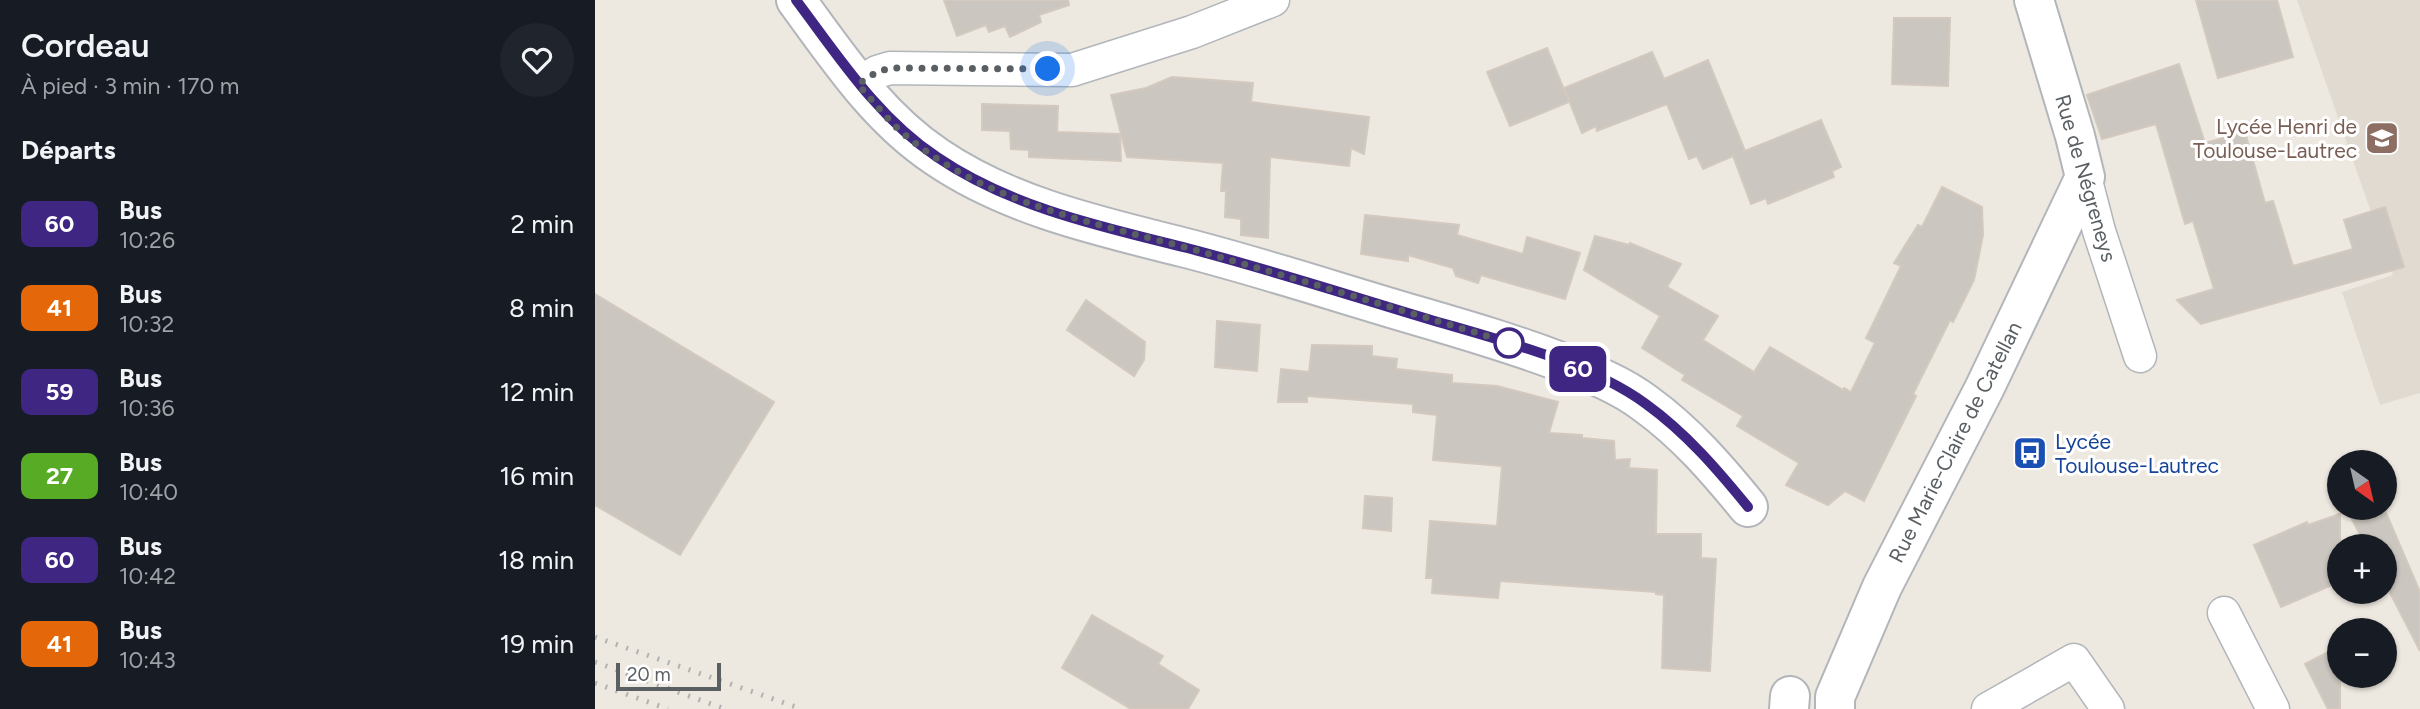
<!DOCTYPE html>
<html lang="fr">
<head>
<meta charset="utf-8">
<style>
	body { margin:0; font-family:Figtree,sans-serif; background:#20242c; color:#f1f3f6; height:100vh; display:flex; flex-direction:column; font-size:26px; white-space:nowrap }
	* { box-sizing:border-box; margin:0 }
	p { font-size:23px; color:#9ea1a6 }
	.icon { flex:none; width:38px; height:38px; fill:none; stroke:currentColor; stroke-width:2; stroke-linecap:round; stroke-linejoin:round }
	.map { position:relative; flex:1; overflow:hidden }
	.side { display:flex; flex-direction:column; background:#171b24; width:595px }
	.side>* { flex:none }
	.badge { padding:0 14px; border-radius:10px; font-size:24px; line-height:46px }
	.needle { width:46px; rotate:146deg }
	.tools { position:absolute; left:1732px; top:450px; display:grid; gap:14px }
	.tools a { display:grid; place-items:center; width:70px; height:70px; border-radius:50%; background:#171b24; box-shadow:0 2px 5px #0004; font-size:35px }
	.scale { position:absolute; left:21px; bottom:18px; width:105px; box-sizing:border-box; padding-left:7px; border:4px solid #595f63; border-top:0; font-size:19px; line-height:24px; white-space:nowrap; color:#595f63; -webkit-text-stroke:5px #fff; paint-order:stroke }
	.you { position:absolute; width:35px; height:35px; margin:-18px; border:5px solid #fff; border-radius:50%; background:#1a73e8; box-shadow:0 0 0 10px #1a73e833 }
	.map>.badge { position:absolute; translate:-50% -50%; box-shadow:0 0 0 4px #fff }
	h2 { padding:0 21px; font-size:26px; line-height:63px }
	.round { display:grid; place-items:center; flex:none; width:74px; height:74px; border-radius:37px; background:#20242c }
	.headline { display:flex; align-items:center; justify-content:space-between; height:119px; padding:0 21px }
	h1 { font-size:33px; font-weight:600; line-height:52px }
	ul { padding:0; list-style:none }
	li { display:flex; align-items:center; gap:21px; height:84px; padding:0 21px }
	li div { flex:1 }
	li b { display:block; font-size:26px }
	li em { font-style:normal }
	li .badge { min-width:77px; font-weight:700; text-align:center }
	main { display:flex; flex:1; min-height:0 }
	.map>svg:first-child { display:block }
</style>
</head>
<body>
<main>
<section class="side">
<div class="headline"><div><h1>Cordeau</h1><p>À pied · 3 min · 170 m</p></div><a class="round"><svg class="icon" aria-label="heart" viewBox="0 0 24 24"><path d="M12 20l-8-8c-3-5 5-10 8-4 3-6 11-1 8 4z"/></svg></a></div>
<h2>Départs</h2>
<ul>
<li><span class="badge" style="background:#3f2682;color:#fff">60</span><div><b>Bus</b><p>10:26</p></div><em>2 min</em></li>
<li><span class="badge" style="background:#e46809;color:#fff">41</span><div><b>Bus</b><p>10:32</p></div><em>8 min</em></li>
<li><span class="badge" style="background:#3f2682;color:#fff">59</span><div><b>Bus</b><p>10:36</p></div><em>12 min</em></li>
<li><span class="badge" style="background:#58ac25;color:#fff">27</span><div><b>Bus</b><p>10:40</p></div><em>16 min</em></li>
<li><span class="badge" style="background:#3f2682;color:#fff">60</span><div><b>Bus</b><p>10:42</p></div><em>18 min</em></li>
<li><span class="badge" style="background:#e46809;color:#fff">41</span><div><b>Bus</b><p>10:43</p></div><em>19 min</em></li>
</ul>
</section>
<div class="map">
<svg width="1825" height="709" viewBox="0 0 1825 709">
	<rect width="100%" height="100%" fill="#eee9e0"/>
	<!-- education -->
	<polygon fill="#e0dad1" points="1702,0 1825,0 1825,393 1785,405 1747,292 1798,275"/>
	<!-- building -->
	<g fill="#cbc6bf" stroke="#d3c9be" stroke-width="2">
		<polygon points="349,0 473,0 474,5 444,15 446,22 415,37 410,26 394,32 391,25 362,36"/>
		<polygon points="1601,0 1682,0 1698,57 1623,78"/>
		<polygon points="1299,18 1355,18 1353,86 1297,84"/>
		<polygon points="952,48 974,102 915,126 892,72"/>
		<polygon points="1057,52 1069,79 1113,60 1150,151 1226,120 1246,167 1237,171 1239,177 1173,204 1171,198 1156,204 1138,156 1108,169 1102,156 1094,159 1072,104 1002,131 1001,126 987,133 969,88"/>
		<polygon points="1584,64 1610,143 1650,132 1670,203 1678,201 1698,266 1758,249 1749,220 1790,207 1809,267 1606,324 1582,300 1619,289 1598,221 1590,224 1561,124 1507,139 1492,95"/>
		<polygon points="577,77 658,83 656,102 774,117 769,154 756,148 754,166 675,157 673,238 646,235 646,219 630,217 631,191 626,191 628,163 532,157 516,95 551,88"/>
		<polygon points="387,104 463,106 462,132 525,134 526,161 434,157 434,150 416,149 415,131 387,130"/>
		<polygon points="1347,187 1387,207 1388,235 1379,280 1358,322 1355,320 1318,394 1321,396 1269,501 1250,491 1233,505 1191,485 1204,463 1142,426 1148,416 1087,380 1090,375 1047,348 1065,316 989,270 1000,236 1034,245 1035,243 1086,264 1072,287 1123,316 1108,340 1159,372 1175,347 1248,390 1249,388 1256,392 1280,343 1271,338 1306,266 1299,263 1323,225 1327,227"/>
		<polygon points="770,215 864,225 862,235 928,254 932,237 985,253 970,299 886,275 883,283 861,276 858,268 813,255 813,261 766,254"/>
		<polygon points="0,294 179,402 85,555 0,505"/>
		<polygon points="491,300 550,342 549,360 539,376 472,330"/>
		<polygon points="622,321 665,325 662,371 620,367"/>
		<polygon points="717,345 777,346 777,356 802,359 801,369 857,375 857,383 902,386 963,402 954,433 987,435 987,438 1019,441 1020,460 1035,459 1034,468 1062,470 1061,534 1106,534 1106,558 1121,559 1115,671 1067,668 1069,595 1061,594 1061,592 905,581 903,598 837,593 838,578 831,578 835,521 902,526 907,466 838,460 842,415 818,412 818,404 712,396 712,402 683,402 686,369 714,372"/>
		<polygon points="770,496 797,498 796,531 768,528"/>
		<polygon points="1751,508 1789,508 1825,592 1825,651 1790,583 1790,546 1771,546"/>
		<polygon points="1745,514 1745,579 1736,583 1737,585 1686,607 1659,545 1712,522 1713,525"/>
		<polygon points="497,615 568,656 563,664 604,690 593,709 536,709 467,668"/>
		<polygon points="1745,646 1745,709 1733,709 1710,664"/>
	</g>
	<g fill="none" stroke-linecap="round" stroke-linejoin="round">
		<!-- minor casing -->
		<g stroke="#b2b6ba" stroke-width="35">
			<g id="minor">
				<polyline points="263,84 282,72 295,68 477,70 597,32 678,0"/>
				<polyline points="1490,177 1504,231 1545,356"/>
				<polyline points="1629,613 1678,709"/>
				<polyline points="1393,709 1479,660 1513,709"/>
			</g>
		</g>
		<!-- tertiary casing -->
		<g stroke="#b2b6ba" stroke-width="42">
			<g id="tertiary">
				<path d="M201,0C243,57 282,117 342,157C414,206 503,226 587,247C666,267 744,293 823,316C871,330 919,344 966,362C996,373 1026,385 1051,404C1091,433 1122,469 1153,507"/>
				<polyline points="1194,709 1195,696"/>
				<polyline points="1240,709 1240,697 1287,587 1390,387 1490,177 1480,136 1439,0"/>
			</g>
		</g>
		<!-- minor -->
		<use href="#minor" stroke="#fff" stroke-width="32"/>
		<!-- tertiary -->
		<use href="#tertiary" stroke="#fff" stroke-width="38"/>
		<!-- rail -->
		<g stroke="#b1b2b3" stroke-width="5" stroke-dasharray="2 9" stroke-linecap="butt">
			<polyline points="0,637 207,709"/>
			<polyline points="0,662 130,709"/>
			<polyline points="0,683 73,709"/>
		</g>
	</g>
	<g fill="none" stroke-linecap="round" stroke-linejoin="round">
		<!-- line casing -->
		<g stroke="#fff" stroke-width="16">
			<path id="line" d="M201,0C244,57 282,117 342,157C415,207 507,227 592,248C673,269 753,295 833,319C901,339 994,362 1051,404C1091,433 1122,469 1153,507"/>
		</g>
		<!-- line -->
		<use href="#line" stroke="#3f2682" stroke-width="10"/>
		<!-- walk -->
		<path stroke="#595f63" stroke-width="7" stroke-dasharray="0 12.6" d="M453,69L295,68L282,72L263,84C274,97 286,111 298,124C386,208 513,224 625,257C722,285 819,314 916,343H914"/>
	</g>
	<!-- icons -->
	<defs>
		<g id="school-square" transform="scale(1.75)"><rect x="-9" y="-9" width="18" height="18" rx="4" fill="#8d6e63" stroke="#fff"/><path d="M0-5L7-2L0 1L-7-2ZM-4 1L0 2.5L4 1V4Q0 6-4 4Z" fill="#fff"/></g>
		<g id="bus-square" transform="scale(1.75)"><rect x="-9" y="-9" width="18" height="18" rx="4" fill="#1a4fb4" stroke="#fff"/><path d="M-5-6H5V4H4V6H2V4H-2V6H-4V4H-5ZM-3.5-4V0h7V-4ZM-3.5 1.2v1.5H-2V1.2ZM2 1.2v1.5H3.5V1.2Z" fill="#fff"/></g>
	</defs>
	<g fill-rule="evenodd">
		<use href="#school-square" x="1787" y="138"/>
		<use href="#bus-square" x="1435" y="453"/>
	</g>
	<!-- markers -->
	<circle fill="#fff" stroke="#3f2682" stroke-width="3.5" cx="914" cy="343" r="14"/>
	<g text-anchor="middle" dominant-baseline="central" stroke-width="6" stroke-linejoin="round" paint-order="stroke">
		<!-- education labels -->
		<g font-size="21" fill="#785e54" stroke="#fff" text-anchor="end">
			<text x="1762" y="126">Lycée Henri de<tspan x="1762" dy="24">Toulouse-Lautrec</tspan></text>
		</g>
		<!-- street labels -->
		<g font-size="21" fill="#595f63" stroke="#fff">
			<text transform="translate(1491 178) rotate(74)">Rue de Négreneys</text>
			<text transform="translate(1360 442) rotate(-63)">Rue Marie-Claire de Catellan</text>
		</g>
		<!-- transit labels -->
		<g font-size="21" fill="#164399" stroke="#fff" text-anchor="start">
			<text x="1460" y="441">Lycée<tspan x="1460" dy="24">Toulouse-Lautrec</tspan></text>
		</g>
	</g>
</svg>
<div class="tools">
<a><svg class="needle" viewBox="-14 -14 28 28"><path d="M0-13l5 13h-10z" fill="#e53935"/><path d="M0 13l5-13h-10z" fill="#9ea1a6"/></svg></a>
<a>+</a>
<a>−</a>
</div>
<div class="scale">20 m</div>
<div class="you" style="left:453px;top:69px"></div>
<b class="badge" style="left:983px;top:369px;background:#3f2682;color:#fff">60</b>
</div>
</main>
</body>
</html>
